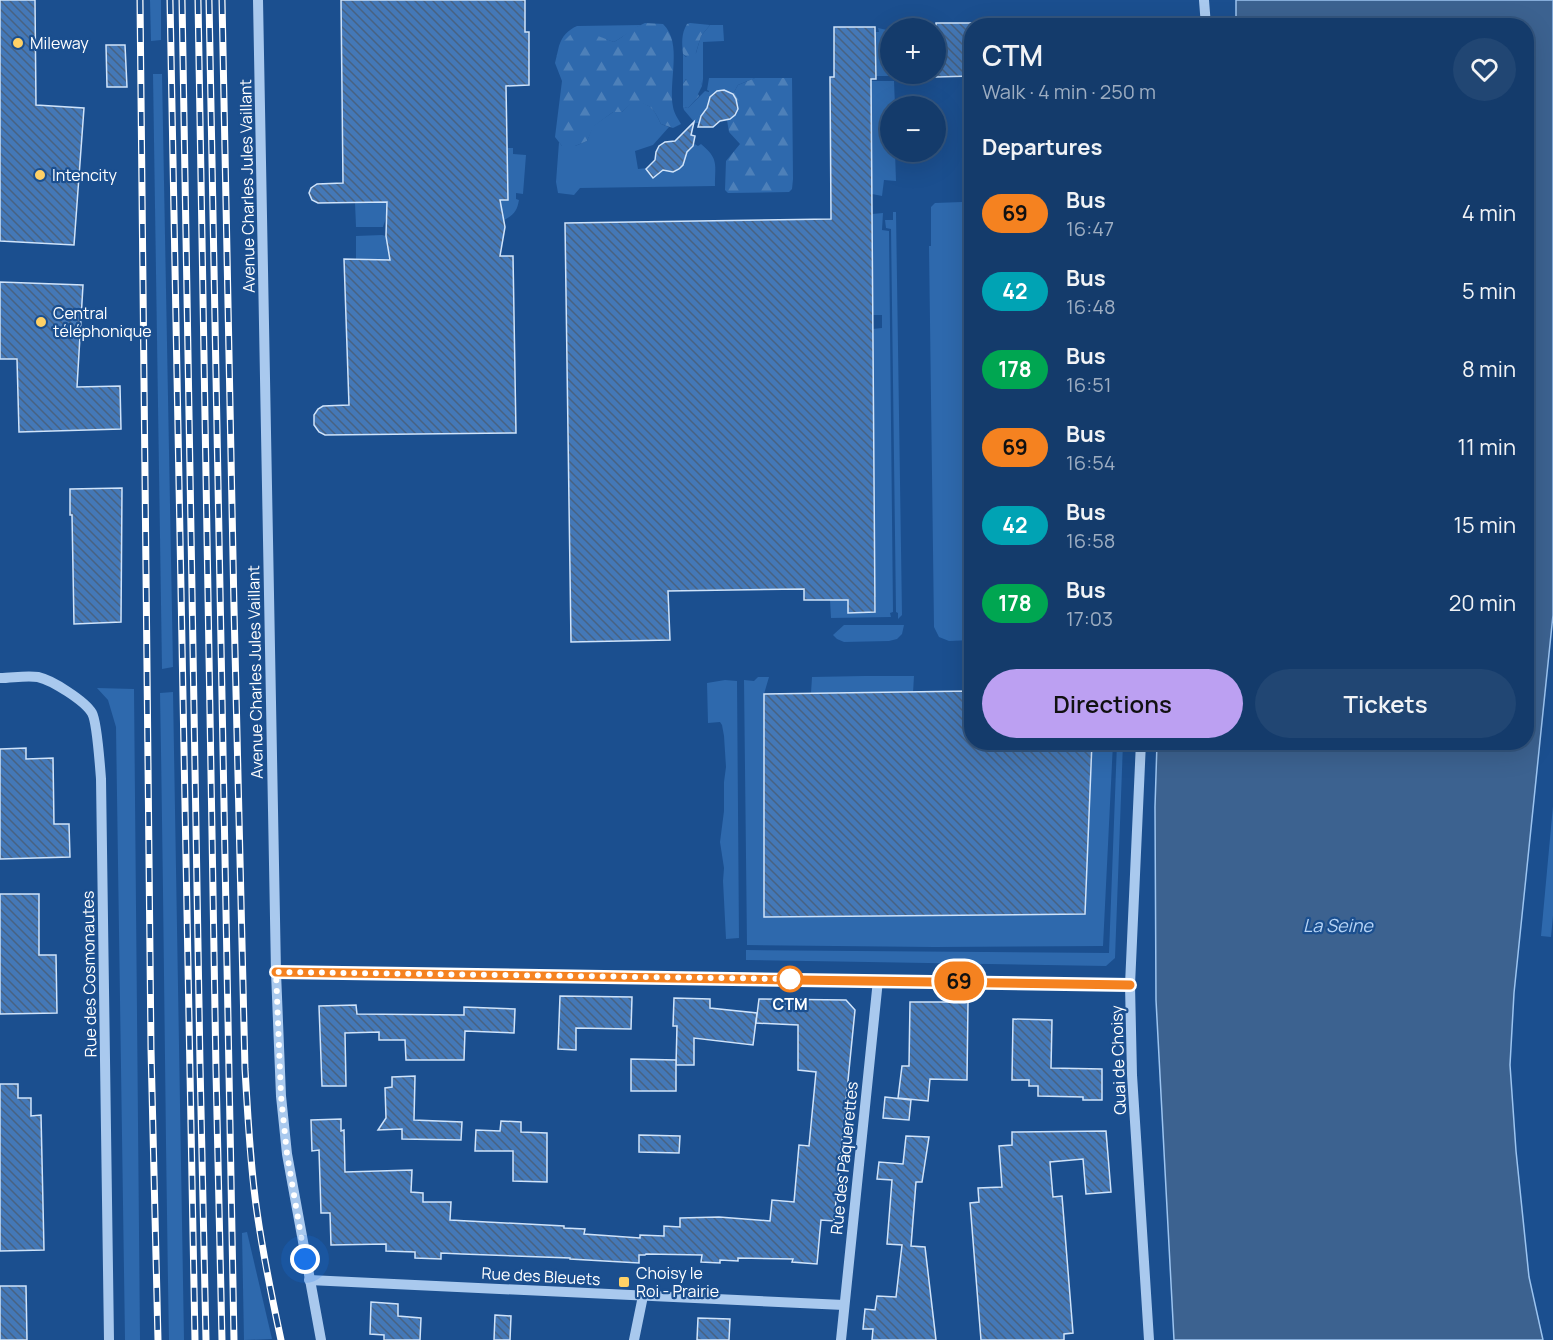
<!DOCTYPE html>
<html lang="en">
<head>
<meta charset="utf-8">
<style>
	body { margin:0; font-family:Manrope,sans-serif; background:#214673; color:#f1f3f6; height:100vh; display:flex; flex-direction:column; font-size:22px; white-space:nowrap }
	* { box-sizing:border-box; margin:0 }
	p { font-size:20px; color:#9dadc1 }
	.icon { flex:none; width:33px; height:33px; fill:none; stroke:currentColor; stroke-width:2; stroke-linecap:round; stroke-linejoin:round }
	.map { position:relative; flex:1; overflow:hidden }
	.panel { position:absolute; left:964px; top:18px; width:570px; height:732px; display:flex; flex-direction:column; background:#143b6b; border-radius:24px; box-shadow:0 6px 24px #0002,0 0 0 2px #33557e }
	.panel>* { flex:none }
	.badge { padding:0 12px; border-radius:20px; font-size:21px; line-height:39px }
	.controls { position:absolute; left:880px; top:18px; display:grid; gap:12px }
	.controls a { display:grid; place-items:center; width:66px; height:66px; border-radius:50%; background:#143b6b; box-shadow:0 6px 24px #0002,0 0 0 2px #33557e; font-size:30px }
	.you { position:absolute; width:30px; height:30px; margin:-15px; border:4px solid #fff; border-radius:50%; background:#1a73e8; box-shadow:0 0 0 9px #1a73e833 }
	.map>.badge { position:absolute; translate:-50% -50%; box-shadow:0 0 0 3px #fff }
	h2 { padding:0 18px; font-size:22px; line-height:54px }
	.round { display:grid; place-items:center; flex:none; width:63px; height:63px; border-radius:32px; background:#214673 }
	.summary { display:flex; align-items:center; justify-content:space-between; height:102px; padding:0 18px }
	h1 { font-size:28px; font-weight:600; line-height:45px }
	.button { display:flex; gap:12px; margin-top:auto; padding:12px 18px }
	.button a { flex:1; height:69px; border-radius:36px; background:#bca0f2; color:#111; font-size:24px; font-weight:600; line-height:69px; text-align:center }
	.button a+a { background:#214673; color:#f1f3f6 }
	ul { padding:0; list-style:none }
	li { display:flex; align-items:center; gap:18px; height:78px; padding:0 18px }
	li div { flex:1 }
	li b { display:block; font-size:22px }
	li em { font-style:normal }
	li .badge { min-width:66px; font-weight:700; text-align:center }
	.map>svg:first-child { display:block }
</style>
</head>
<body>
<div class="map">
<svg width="1553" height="1340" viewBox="0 0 1553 1340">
	<defs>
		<pattern id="forest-firs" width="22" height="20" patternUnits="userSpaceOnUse" patternTransform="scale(1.5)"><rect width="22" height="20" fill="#2e69ad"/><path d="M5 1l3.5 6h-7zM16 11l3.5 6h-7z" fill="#4d80b9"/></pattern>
		<pattern id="building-back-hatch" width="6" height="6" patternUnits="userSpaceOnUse" patternTransform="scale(1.5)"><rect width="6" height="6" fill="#4478b7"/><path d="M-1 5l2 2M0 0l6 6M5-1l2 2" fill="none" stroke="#486282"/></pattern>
	</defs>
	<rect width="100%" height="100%" fill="#1b4f8f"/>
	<!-- grass -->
	<g fill="#2e69ad" fill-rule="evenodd">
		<polygon points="150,0 161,0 161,40 151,41"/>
		<path d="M641,25C631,30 623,37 614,42L599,37L559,46C562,36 568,30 577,26Z"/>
		<polygon points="710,25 723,25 724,41 703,42 703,79 702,86 701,82 686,79 683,84 683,54 686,57 696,53 701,36"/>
		<polygon points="878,28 887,30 891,33 891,74 894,74 894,76 876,76 875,32 879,32"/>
		<polygon points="153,74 162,74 173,667 162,669"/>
		<path d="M709,78H755L738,85L733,94C724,89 711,89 708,101C707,105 707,108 706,112L701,116L700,123H695L684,110L683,107L688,108L705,91L709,92V91L707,90Z"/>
		<polygon points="871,81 894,81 895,106 891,106 891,152 895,152 896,181 884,180 882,196 872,194"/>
		<path d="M633,100C651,105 653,107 661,124L669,127L653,145L635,151L638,169L658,167C672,177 687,170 685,153L691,149L693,143L698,146L701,144C719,159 715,164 715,186L580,188L574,195L558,193L556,182L559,142L562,146H575L587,141L593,126L613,112H622Z"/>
		<path d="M507,148H513V154L526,155L523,194L516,193V199L519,200C517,211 514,215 504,220L500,200L508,199Z"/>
		<polygon points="355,202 391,202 383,227 356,227"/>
		<polygon points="962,202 966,554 972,555 972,640 949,641 939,637 934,627 929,246 931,246 931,207 935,203"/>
		<polygon points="893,212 896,212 902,615 898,619 898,613 896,612 891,229 886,228 885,220 893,220"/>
		<path d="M883,213L882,230L889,231L893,612L890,613L891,617L831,618L830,600L875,587L872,329L882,328V315H872V214ZM876,597V612L849,613L848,598Z"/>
		<polygon points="382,235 386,236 391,260 356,259 356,236"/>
		<polygon points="844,625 904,625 902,634 897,639 889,641 844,642 837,639 833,635"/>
		<polygon points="864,676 914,676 913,693 811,693 812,677"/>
		<polygon points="758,677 769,677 764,694 764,917 1085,914 1092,743 1113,743 1103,946 934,947 747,945 744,680 754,681"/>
		<polygon points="725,680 737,681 739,938 726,939 723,881 724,868 720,842 724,811 724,782 726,767 724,736 722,725 720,722 708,723 707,683"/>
		<polygon points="97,688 134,689 140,1340 125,1340 116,727 108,700"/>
		<path d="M173,692L184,1340H169C165,1124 164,909 160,693Z"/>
		<polygon points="1117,743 1123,743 1115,958 1106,966 746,960 746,950 1109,953"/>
		<polygon points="1553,806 1553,916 1551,937 1541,936"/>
		<polygon points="247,1232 272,1339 244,1340 242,1233"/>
	</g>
	<!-- forest -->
	<g fill="url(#forest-firs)">
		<path d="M645,23L663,24C683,43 668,81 673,107C674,113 678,119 681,124L673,128L661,124C653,107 651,105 633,101L622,112H613L594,126L587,141L575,146H562L555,137L562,81L555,63L559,46L571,34L582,30L614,42L622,37L630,30Z"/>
		<path d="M690,23L710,25L701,36L694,59L691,60L683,54C682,43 681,34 687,24Z"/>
		<polygon points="692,76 701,82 702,86 698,94 699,96 688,108 683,107 683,84 688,77"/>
		<path d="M755,78H792L793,179L792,189L789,192L728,193L725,190L726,161L740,144L729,132L727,120C739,114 740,104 733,94L738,85Z"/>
	</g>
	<!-- water -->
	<polygon fill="#3c6290" stroke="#9cc4f0" stroke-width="1.5" points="1236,0 1553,0 1553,615 1514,993 1510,1065 1516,1151 1529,1277 1543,1340 1174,1340 1156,1000 1155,807 1157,743 1527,742 1527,26 1236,25"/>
	<!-- building -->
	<g fill="url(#building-back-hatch)" stroke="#cfe3fa" stroke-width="1.5">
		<polygon points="0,0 35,0 36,105 84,108 74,245 0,241"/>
		<polygon points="341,0 525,0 525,32 529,32 529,85 506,86 508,200 500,200 505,227 500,256 513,256 516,433 325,435 319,432 314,425 314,415 318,409 323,406 349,405 344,259 390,260 386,236 387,202 318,203 312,200 309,193 311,188 317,184 343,183"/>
		<polygon points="936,23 972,23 972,76 936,77"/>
		<polygon points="834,27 875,27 876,79 871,79 875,612 848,613 848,600 804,600 804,589 668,591 670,640 571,642 565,223 831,219 830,77 834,77"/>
		<polygon points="106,45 125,45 127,87 107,87"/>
		<polygon points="724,90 733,94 736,99 738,109 735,115 730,119 720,121 713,127 698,127 701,116 707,108 710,97 717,91"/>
		<polygon points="694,122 691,135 695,136 693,146 687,152 683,165 679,169 673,172 663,170 653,178 646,169 655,160 656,152 659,146 665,142 675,141"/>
		<polygon points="0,282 83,285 77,387 120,386 121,429 19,432 17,359 0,359"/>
		<polygon points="122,488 121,622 74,624 72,515 70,515 70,489"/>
		<polygon points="972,691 972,742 1092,742 1085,914 764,917 764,694"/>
		<polygon points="26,748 26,759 53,758 54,824 69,824 70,857 0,859 0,749"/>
		<polygon points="0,894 39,894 39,955 56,955 57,1013 0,1014"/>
		<polygon points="560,996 632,997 631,1029 576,1028 576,1050 558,1049"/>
		<polygon points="674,998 710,999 710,1008 757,1013 753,1045 694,1038 694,1065 676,1065 677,1026 673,1026"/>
		<polygon points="759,999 846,1000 855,1010 834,1221 821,1220 817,1264 792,1262 793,1259 738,1258 738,1261 720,1260 720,1263 701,1262 702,1255 646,1254 645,1255 639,1255 639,1263 570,1259 570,1258 462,1254 441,1253 441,1259 415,1258 415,1252 386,1251 386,1244 331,1245 330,1213 321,1213 319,1150 312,1151 311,1120 341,1119 341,1131 344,1130 345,1172 412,1170 411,1192 423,1193 423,1202 451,1202 450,1220 564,1226 564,1228 585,1229 584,1234 640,1238 640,1235 664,1236 664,1226 680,1227 680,1218 719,1217 770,1221 772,1200 794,1202 799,1145 809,1146 816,1072 798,1070 798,1025 756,1023"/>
		<polygon points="910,1002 968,1002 967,1080 930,1079 928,1101 898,1098 902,1066 909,1066"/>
		<polygon points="356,1005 357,1014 464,1015 464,1007 515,1009 514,1033 465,1031 464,1060 406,1060 405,1040 379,1040 379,1032 345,1033 346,1086 322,1086 319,1006"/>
		<polygon points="1013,1019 1052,1020 1051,1068 1102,1069 1102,1100 1083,1100 1083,1097 1038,1096 1038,1086 1029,1086 1029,1080 1012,1080"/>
		<polygon points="631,1059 676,1060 676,1091 631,1091"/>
		<polygon points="415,1076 414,1120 462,1122 461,1140 402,1139 402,1129 378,1130 386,1118 385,1088 392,1087 392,1077"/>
		<polygon points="0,1084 18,1084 18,1098 31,1098 31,1116 41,1115 44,1250 0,1251"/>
		<polygon points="885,1097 911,1100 909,1120 883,1118"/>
		<polygon points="501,1121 521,1122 521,1132 547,1133 547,1182 513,1181 513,1151 475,1151 476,1130 500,1131"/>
		<polygon points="1106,1131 1111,1192 1086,1194 1083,1159 1050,1162 1053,1197 1062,1196 1073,1333 1064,1334 1064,1340 981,1340 970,1203 979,1202 978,1188 1002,1187 999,1146 1012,1145 1012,1132"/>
		<polygon points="639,1135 680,1136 679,1153 639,1152"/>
		<polygon points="906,1136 929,1137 922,1182 916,1182 911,1246 925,1247 936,1340 872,1340 873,1329 863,1329 865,1309 875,1310 877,1296 896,1297 902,1245 887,1244 892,1180 877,1179 879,1162 903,1164"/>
		<polygon points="0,1286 26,1286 27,1340 0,1340"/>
		<polygon points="371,1302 398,1304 398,1316 421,1318 420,1340 384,1340 384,1335 370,1334"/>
		<polygon points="495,1315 511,1316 510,1340 494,1340"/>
		<polygon points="698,1318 730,1319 729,1340 697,1340"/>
	</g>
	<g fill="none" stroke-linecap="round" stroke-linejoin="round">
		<!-- minor -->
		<g stroke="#a9c9ee" stroke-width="10">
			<polyline points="258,0 276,972 281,1096 287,1154 321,1340"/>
			<polyline points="1204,0 1206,26"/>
			<path d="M0,678C12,678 26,675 38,677C52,680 85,701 92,713C97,722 100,766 101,779L109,1340"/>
			<polyline points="1141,742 1130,985 1132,1075 1149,1340"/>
			<polyline points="276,972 1130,985"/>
			<polyline points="309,1280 844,1305"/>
			<polyline points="634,1340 643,1296"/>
			<polyline points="841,1340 878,980"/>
		</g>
		<!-- rail casing -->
		<g stroke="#fff" stroke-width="7">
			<g id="rail">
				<polyline points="140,0 151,1049 158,1340"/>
				<polyline points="170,0 195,1340"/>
				<polyline points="182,0 200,1064 206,1340"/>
				<polyline points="198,0 216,1071 222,1340"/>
				<polyline points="209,0 234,1340"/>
				<path d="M222,0L234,608L245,1069C248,1117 250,1165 257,1212C263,1255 272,1298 281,1340"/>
			</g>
		</g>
		<!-- rail -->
		<use href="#rail" stroke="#1b4f8f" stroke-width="4.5" stroke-dasharray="14" stroke-linecap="butt"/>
	</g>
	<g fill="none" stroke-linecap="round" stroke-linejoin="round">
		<!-- line casing -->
		<g stroke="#fff" stroke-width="14">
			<polyline id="line" points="276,972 1130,985"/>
		</g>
		<!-- line -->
		<use href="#line" stroke="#f58220" stroke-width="9"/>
		<!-- walk -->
		<polyline stroke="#fff" stroke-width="6" stroke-dasharray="0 10.8" points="305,1259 287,1154 281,1096 276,972 790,979"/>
	</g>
	<!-- markers -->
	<g fill="#ffd166" stroke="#1b4f8f" stroke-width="2">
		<circle cx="18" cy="43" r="6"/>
		<circle cx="40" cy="175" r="6"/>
		<circle cx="41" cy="322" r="6"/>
		<rect x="618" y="1276" width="12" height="12" rx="3"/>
	</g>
	<circle fill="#fff" stroke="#f58220" stroke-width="3" cx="790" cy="979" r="12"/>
	<g text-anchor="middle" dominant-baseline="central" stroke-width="4.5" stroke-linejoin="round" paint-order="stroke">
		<!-- poi labels -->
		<g font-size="16" fill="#fff" stroke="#1b4f8f" text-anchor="start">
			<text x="30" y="43">Mileway</text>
			<text x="52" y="175">Intencity</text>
			<text x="53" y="313">Central<tspan x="53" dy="18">téléphonique</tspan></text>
			<text x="636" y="1273">Choisy le<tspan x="636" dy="18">Roi - Prairie</tspan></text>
		</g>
		<!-- street labels -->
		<g font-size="16" fill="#fff" stroke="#1b4f8f">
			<text transform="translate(247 186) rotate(-91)">Avenue Charles Jules Vaillant</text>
			<text transform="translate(255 672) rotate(-91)">Avenue Charles Jules Vaillant</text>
			<text transform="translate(89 974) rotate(-91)">Rue des Cosmonautes</text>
			<text transform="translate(1118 1060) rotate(-92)">Quai de Choisy</text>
			<text transform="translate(844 1158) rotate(-84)">Rue des Pâquerettes</text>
			<text transform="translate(541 1276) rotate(3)">Rue des Bleuets</text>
		</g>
		<!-- stop labels -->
		<g font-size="16" font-weight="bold" fill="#fff" stroke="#1b4f8f">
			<text x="790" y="1004">CTM</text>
		</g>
		<!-- water labels -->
		<g font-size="18" font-style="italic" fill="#b5d3f5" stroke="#1b4f8f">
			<text x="1338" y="925">La Seine</text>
		</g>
	</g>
</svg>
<div class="controls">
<a>+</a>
<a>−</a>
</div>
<div class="you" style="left:305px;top:1259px"></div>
<b class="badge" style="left:959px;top:981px;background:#f58220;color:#111">69</b>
<section class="panel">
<div class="summary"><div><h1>CTM</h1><p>Walk · 4 min · 250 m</p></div><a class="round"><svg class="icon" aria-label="heart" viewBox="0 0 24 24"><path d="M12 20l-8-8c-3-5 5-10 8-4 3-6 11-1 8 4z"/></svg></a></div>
<h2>Departures</h2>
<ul>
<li><span class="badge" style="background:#f58220;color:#111">69</span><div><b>Bus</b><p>16:47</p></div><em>4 min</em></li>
<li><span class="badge" style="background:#00a3b4;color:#fff">42</span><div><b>Bus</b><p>16:48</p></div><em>5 min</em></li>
<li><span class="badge" style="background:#00a651;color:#fff">178</span><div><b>Bus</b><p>16:51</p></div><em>8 min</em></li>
<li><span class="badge" style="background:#f58220;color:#111">69</span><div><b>Bus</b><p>16:54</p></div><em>11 min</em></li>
<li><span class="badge" style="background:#00a3b4;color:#fff">42</span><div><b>Bus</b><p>16:58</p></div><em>15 min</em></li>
<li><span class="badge" style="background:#00a651;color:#fff">178</span><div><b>Bus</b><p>17:03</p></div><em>20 min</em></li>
</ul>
<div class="button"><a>Directions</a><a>Tickets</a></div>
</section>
</div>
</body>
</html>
